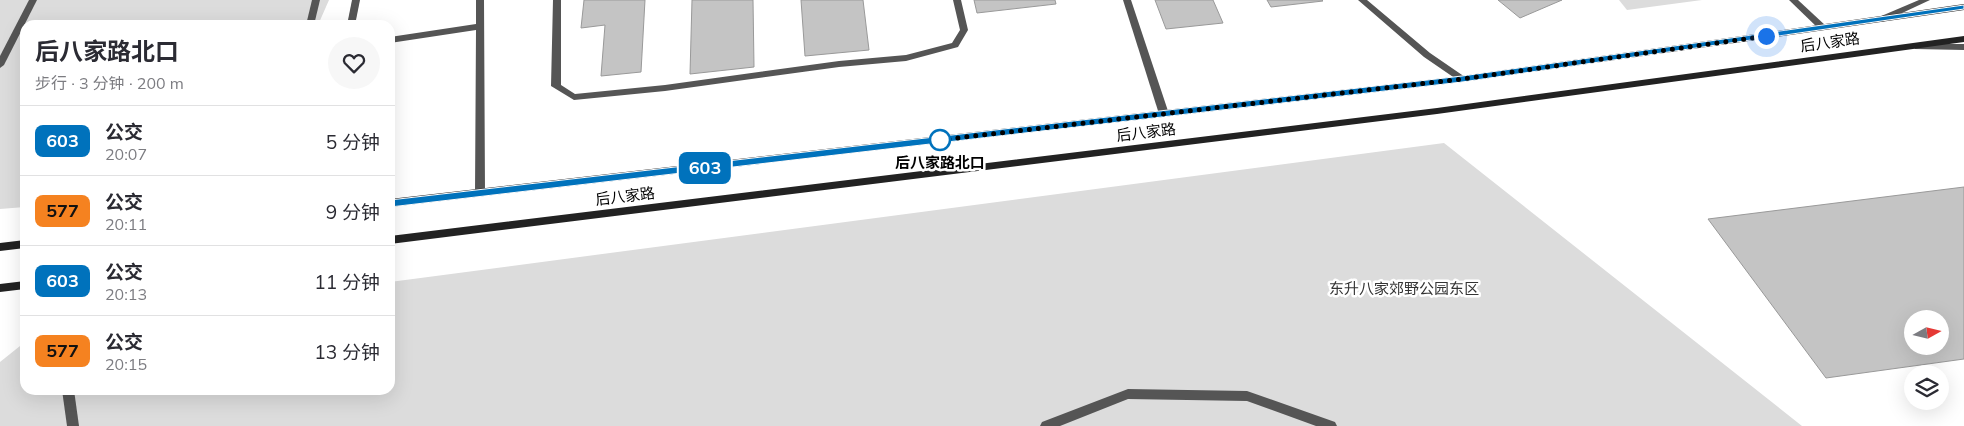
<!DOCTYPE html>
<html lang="zh">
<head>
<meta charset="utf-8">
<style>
	body { margin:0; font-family:Mulish,"Noto Sans SC",sans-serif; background:#f7f7f7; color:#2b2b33; height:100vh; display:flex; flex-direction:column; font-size:19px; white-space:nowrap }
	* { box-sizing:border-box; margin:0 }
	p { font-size:16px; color:#7c7c81 }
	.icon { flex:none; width:28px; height:28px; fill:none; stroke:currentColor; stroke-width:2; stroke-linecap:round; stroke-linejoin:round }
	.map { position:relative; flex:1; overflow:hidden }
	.sheet { position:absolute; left:20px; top:20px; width:375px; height:375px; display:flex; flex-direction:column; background:#fff; border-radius:15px; box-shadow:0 5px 20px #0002 }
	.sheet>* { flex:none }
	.badge { padding:0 10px; border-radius:8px; font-size:18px; line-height:32px }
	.needle { width:32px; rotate:82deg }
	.fabs { position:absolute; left:1904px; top:310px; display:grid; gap:10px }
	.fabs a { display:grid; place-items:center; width:45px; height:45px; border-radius:50%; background:#fff; box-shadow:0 5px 20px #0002; font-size:25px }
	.you { position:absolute; width:25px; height:25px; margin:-12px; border:4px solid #fff; border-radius:50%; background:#1a73e8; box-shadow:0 0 0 8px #1a73e833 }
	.map>.badge { position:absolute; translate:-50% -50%; box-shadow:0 0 0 2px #fff }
	.round { display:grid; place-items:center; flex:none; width:52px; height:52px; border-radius:26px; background:#f7f7f7 }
	.overview { display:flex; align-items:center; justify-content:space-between; height:85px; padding:0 15px }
	h1 { font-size:24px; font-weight:700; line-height:38px }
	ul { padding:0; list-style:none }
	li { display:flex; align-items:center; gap:15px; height:70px; padding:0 15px; border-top:1px solid #e1e1e2 }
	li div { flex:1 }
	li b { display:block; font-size:19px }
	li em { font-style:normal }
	li .badge { min-width:55px; font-weight:700; text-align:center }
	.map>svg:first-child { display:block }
</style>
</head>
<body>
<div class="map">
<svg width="1964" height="426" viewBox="0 0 1964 426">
	<rect width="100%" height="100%" fill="#fff"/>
	<!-- green -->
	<g fill="#dcdcdc">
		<polygon points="0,0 329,0 318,25 25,25 25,207 0,209"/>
		<polygon points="1619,0 1702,0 1627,10"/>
		<polygon points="1444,143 1802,426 0,426 0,362 25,342 25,390 390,390 390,282"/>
	</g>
	<!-- building -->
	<g fill="#c4c4c4" stroke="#999" fill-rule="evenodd">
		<polygon points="584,0 645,0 641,72 601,76 605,25 581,28"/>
		<polygon points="692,0 753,0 754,67 690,74"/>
		<polygon points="801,0 863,0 869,50 805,56"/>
		<polygon points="974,0 1055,0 1056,4 977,13"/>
		<polygon points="1155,0 1213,0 1223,23 1166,29"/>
		<polygon points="1267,0 1322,0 1323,1 1271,7"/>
		<polygon points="1498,0 1562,0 1520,18"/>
		<path d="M1964,187V359L1826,378L1708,219ZM1912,319H1940V346H1912Z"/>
	</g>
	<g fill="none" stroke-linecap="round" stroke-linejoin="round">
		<!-- lane -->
		<g fill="#555" fill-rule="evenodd">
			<polygon points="312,0 320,0 314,25 306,25"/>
			<polygon points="352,0 360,0 355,25 347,25"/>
			<polygon points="476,0 484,0 485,193 480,197 475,193 476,30 390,43 390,37 476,24"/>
			<polygon points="553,0 561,0 561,85 575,94 665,85 839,61 906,55 952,43 960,30 953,0 961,0 968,30 958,47 906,61 839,67 665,91 574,100 551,86"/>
			<polygon points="1123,0 1131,0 1169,114 1167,116 1164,117 1159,114"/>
			<polygon points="1128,389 1247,391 1335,422 1337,426 1316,426 1247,401 1128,399 1060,426 1040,426 1042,422"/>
			<polygon points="62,390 74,390 79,426 67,426"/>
		</g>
		<!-- street -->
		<g fill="#555" fill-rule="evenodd">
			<polygon points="29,0 37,0 4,65 0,68 0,56"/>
			<polygon points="1358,0 1367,0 1430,53 1465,77 1466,79 1465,81 1459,81 1424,57"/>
			<polygon points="1789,0 1798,0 1826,26 1827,28 1826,30 1820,30"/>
			<polygon points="1919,0 1930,0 1885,21 1882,22 1878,19 1879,17"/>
			<polygon points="1918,44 1964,44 1964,50 1915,49 1914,47 1915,45"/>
		</g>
		<!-- secondary -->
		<g fill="#222" fill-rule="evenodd">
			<polygon points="1964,4 1964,10 1462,82 390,207 390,199 1462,76"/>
			<polygon points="1964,36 1964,42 1437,114 390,244 390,236 1437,108"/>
			<polygon points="25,240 25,248 0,251 0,243"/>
			<polygon points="25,281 25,289 0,292 0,284"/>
		</g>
	</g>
	<!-- line -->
	<polygon fill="#0072bc" stroke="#fff" points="1964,5 1964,9 1462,82 390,207 385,204 390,200 1462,76"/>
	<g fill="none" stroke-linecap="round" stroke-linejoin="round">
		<!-- walk -->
		<polyline stroke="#000" stroke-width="5" stroke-dasharray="0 9" points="940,140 1462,79 1766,36"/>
	</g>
	<!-- markers -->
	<circle fill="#fff" stroke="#0072bc" stroke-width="2.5" cx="940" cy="140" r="10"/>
	<g text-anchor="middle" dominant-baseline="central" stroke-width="5" stroke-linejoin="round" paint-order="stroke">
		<!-- street labels -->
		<g font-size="15" fill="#000" stroke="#fff">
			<text transform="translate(1830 42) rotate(-8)">后八家路</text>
			<text transform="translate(1146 132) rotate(-7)">后八家路</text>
			<text transform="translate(625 196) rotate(-7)">后八家路</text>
		</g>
		<!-- stop labels -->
		<g font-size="15" font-weight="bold" fill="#000" stroke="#fff">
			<text x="940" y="162">后八家路北口</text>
		</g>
		<!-- park labels -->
		<g font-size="15" fill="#333" stroke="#fff">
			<text x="1404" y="288">东升八家郊野公园东区</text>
		</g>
	</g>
</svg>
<div class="fabs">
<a><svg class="needle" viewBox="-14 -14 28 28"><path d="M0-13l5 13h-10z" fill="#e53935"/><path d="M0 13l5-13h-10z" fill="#7c7c81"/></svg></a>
<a><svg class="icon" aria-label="layers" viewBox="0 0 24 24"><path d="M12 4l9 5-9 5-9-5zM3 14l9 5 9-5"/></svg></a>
</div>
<div class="you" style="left:1766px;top:36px"></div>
<b class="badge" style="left:705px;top:168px;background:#0072bc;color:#fff">603</b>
<section class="sheet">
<div class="overview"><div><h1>后八家路北口</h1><p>步行 · 3 分钟 · 200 m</p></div><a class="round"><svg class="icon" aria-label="heart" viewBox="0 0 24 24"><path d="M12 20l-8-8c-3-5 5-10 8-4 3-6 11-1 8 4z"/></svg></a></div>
<ul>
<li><span class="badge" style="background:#0072bc;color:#fff">603</span><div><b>公交</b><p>20:07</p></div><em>5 分钟</em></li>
<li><span class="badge" style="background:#f58220;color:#111">577</span><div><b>公交</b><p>20:11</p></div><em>9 分钟</em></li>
<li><span class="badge" style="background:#0072bc;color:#fff">603</span><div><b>公交</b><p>20:13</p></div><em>11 分钟</em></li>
<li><span class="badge" style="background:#f58220;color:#111">577</span><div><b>公交</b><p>20:15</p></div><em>13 分钟</em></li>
</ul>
</section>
</div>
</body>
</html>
